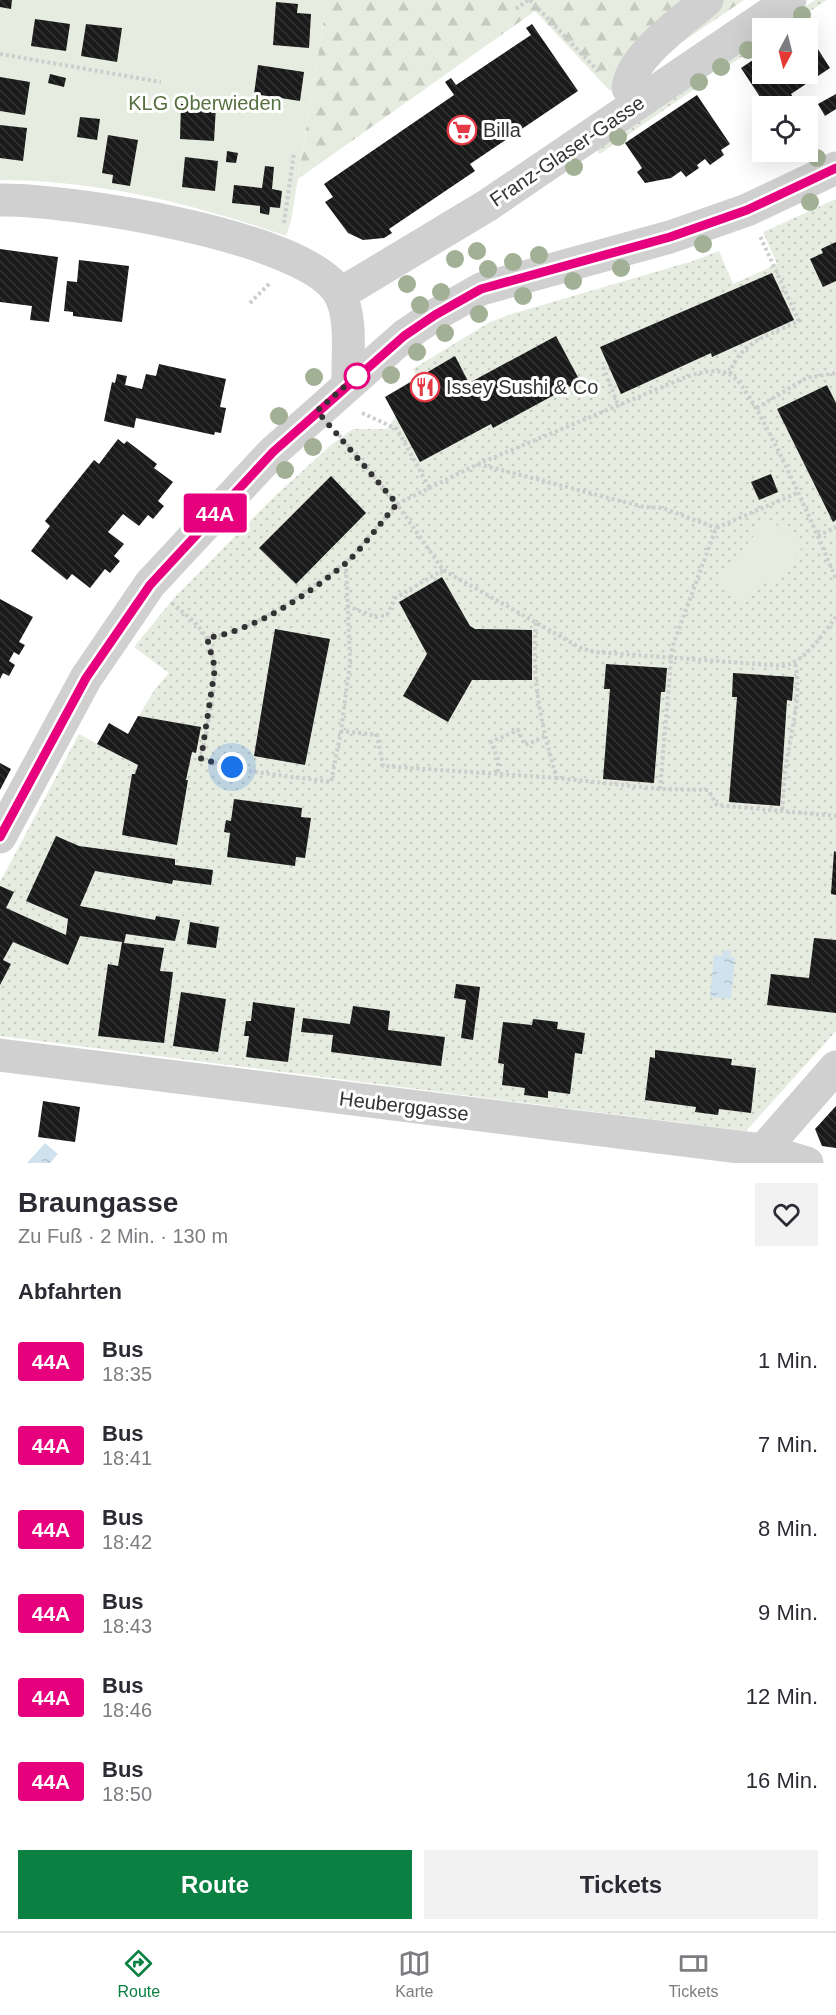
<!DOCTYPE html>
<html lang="de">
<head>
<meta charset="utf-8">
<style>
	body { margin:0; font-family:Arial,sans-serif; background:#f2f2f3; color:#2b2b33; height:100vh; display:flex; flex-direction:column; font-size:22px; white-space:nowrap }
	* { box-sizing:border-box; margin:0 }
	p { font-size:20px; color:#7c7c81 }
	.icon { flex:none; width:33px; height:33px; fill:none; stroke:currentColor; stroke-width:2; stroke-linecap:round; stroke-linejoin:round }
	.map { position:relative; height:1163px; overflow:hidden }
	.drawer { display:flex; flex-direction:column; background:#fff; flex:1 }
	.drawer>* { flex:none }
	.badge { padding:0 12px; border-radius:4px; font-size:21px; line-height:39px }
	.needle { width:39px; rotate:187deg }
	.buttons { position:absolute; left:752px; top:18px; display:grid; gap:12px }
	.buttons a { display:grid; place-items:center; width:66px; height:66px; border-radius:0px; background:#fff; box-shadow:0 6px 24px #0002; font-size:30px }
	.you { position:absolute; width:30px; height:30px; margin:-15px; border:4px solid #fff; border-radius:50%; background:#1a73e8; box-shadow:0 0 0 9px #1a73e833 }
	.map>.badge { position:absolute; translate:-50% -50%; box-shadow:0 0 0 3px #fff }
	h2 { padding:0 18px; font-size:22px; line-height:54px }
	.round { display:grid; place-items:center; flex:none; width:63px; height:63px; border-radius:0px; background:#f2f2f3 }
	.summary { display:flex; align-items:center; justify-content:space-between; height:102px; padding:0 18px }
	h1 { font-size:28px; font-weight:800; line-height:45px }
	.primary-button { display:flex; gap:12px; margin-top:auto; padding:12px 18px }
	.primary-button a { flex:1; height:69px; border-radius:0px; background:#0b8043; color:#fff; font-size:24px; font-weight:800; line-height:69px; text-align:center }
	.primary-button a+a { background:#f2f2f3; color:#2b2b33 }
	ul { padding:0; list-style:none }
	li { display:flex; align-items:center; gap:18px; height:84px; padding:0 18px }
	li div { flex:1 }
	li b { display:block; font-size:22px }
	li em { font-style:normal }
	li .badge { min-width:66px; font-weight:700; text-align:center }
	.tabs { display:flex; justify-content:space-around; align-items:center; height:84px; border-top:2px solid #e1e1e2; background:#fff; font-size:16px; color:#7c7c81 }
	.tabs a { display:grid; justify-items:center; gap:3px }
	.tabs .current { color:#0b8043 }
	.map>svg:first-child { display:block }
</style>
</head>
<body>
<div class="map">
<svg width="836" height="1163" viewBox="0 0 836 1163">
	<defs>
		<pattern id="grass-dots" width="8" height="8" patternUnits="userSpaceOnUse" patternTransform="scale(1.5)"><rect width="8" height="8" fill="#e6ecdf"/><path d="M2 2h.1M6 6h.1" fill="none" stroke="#c6cbc0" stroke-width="1.8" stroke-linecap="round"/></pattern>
		<pattern id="forest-firs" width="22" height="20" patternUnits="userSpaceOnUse" patternTransform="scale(1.5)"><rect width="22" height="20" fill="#e6ecdf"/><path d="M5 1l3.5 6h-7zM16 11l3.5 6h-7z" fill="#c6cbc0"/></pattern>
		<pattern id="water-ripples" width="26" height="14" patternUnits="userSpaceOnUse" patternTransform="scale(1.5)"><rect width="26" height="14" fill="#cfe2ee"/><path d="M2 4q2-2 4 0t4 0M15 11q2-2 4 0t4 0" fill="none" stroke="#b2c2cd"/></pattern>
		<pattern id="building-back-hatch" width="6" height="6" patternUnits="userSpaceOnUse" patternTransform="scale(1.5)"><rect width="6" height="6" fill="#1a1a1a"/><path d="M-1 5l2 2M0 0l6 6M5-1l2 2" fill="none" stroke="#333"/></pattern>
	</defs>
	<rect width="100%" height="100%" fill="#fff"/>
	<!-- grass -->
	<g fill="url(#grass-dots)">
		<polygon points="815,0 827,0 784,28 773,28"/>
		<polygon points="762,36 762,43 716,74 713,69"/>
		<polygon points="701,76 705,82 600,154 595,149"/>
		<polygon points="836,199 836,1031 746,1131 0,1036 0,882 79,734 97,744 109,723 128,734 155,689 169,673 134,647 174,598 274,497 331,445 353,429 387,429 396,416 385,397 417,377 413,369 490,322 515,313 693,261 719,251 733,284 777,264 763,232"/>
	</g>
	<!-- forest -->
	<polygon fill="url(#forest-firs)" points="327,0 744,0 610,91 535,11 298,179"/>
	<!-- green -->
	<g fill="#e6ecdf">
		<path d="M0,0H327L291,221L286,236C195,204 97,180 0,180Z"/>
		<polygon points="768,518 803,546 773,585 765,579 745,604 717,582"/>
	</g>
	<!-- water -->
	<g fill="url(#water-ripples)">
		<polygon points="723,950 731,951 730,957 735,957 731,999 710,997 714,955 722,956"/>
		<polygon points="45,1143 58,1154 50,1163 27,1163"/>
	</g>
	<!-- building -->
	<g fill="url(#building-back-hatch)">
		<polygon points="0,0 12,0 11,9 0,7"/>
		<polygon points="276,2 298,4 297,13 311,14 309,48 273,45"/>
		<polygon points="35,19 70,24 66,51 31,46"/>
		<polygon points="86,24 122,28 117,62 81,56"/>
		<polygon points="532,24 578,91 470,164 475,171 389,229 392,233 384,238 363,240 348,233 325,202 333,197 324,184 454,95 445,82 451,78 456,85 531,35 526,28"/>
		<polygon points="807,32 830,68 791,94 794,99 784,106 766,106 741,68 762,54 762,74 807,74"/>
		<polygon points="258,65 304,72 300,101 254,94"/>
		<polygon points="50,74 66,78 64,87 48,83"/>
		<polygon points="0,77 30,82 25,115 0,111"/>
		<polygon points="836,94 836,109 825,116 818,104"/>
		<polygon points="697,95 730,144 721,150 724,155 710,165 705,159 697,165 699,168 686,177 681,171 671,178 645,183 637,172 642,168 625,143"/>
		<polygon points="181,104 216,106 214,141 180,139"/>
		<polygon points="80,117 100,119 97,140 77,137"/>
		<polygon points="0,125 27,128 23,161 0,158"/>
		<polygon points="108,135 138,140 130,186 112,183 113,175 102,173"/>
		<polygon points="227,151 238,153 236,163 226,162"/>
		<polygon points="185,157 218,161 215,191 182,187"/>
		<polygon points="265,166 274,167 272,189 282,191 280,208 270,207 269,215 260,213 260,206 232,203 234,185 262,188"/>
		<polygon points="836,242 836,281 823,287 810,259 823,253 821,249"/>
		<polygon points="0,249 58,257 49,322 30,320 32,306 0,302"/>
		<polygon points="79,260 129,266 122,322 73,316 73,312 64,311 67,281 77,282"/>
		<polygon points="772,273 794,320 712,357 711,353 621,394 600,347"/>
		<polygon points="556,336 580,381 493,428 491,424 420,462 385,397 455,356 469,383"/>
		<polygon points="159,364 226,379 220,407 226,408 221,433 215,432 214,435 136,418 134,428 104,421 112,382 115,383 117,374 127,376 125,385 142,389 146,374 156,376"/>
		<polygon points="827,385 836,403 836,520 833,522 777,409"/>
		<polygon points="118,439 124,444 127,441 157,464 154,468 173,482 158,501 164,506 153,519 148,515 139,526 123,514 108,532 124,544 114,556 120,561 110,573 105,569 90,588 72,574 67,580 31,551 50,526 45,521 94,460 99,464"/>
		<polygon points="771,474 778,492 759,500 751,482"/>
		<polygon points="331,476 366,513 296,584 259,548"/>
		<polygon points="442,577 470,626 475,629 532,630 532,680 472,680 448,722 403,696 427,654 399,602"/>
		<polygon points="0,599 33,617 19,642 25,645 19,655 14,652 9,661 15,665 9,676 3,673 0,679"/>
		<polygon points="275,629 330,639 305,765 254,756"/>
		<polygon points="606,664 667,668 665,692 661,692 654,783 603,779 610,689 604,689"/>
		<polygon points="733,673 794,677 792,701 787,700 780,806 729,802 737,697 732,697"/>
		<polygon points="138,716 201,727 196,753 192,752 186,780 188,780 177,845 122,835 132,774 135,774 138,765 97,744 109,723 128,734"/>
		<polygon points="0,763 11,769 0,790"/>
		<polygon points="234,799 302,808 301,817 311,818 305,858 296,857 295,866 227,857 230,833 224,832 226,820 231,821"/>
		<polygon points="56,836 79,846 175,859 175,865 213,870 211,885 173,880 172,884 95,871 80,906 155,920 156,916 180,920 175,941 126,934 124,943 164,948 160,971 173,972 164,1043 98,1036 108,964 118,966 122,942 80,936 68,965 13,942 3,960 11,964 0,985 0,886 14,892 6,908 66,935 68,919 26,901"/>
		<polygon points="834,851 836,852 836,895 831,894"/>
		<polygon points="190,922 219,927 216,948 187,944"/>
		<polygon points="814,938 836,940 836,1013 767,1005 771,974 809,978"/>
		<polygon points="456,984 480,987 473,1040 461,1038 466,1000 454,998"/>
		<polygon points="181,992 226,999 218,1052 173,1046"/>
		<polygon points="253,1002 295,1008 288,1062 246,1057 249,1036 244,1036 246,1021 251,1021"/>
		<polygon points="353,1006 390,1011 388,1030 445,1037 441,1066 331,1052 333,1035 301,1032 303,1018 350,1024"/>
		<polygon points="533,1019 558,1022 557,1029 585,1033 582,1054 575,1053 570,1094 548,1091 548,1098 524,1095 525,1088 502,1085 504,1064 498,1063 503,1022 532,1025"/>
		<polygon points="655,1050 732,1059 731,1065 756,1068 751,1113 719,1109 718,1115 695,1112 696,1107 645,1100 650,1057 655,1058"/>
		<polygon points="43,1101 80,1107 75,1142 38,1137"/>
		<polygon points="836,1106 836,1148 822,1146 815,1129"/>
	</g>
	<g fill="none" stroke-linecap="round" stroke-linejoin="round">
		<!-- path -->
		<g stroke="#cdcdcd" stroke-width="4" stroke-dasharray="3 3" stroke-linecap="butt">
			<polyline points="530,0 599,72"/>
			<polyline points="516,9 528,0"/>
			<polyline points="0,54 161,82"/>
			<polyline points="284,223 294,153"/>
			<polyline points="250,303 270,283"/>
			<polyline points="603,367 619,407"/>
			<path d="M730,374C738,342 772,334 799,321L760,236"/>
			<polyline points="757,408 806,378 836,373"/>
			<polyline points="362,413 397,429 429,487"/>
			<path d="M339,435L397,504L478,464L686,377C699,373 717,367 731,375C755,388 822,545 836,579"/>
			<polyline points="478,464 644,507 663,508 716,528"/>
			<polyline points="818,536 836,527"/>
			<path d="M172,603C183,613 197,622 205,636C225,667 207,724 201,759L248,771L331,782L341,731"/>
			<polyline points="347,606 376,617 387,615 395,598 443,570"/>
			<path d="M536,623C531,677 541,727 557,778L660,789L708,790L717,805L836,816"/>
			<path d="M207,638C260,629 302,593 345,563"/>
			<polyline points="498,772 498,759 491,742 518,730 525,745 544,737"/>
			<path d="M557,778L383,766L377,735L341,731L350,663L346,563L397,504L443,570L581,648L594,652L785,666C807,659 822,635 836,617"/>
			<polyline points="660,789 672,648 716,528 797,493"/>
			<path d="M782,810C784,793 784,776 787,759C792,727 802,694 795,663"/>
		</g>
		<!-- minor -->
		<g stroke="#d0d0d0" stroke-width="33">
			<path d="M628,88C631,56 683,21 707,0"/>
			<path d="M0,200C66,199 305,235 339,293C353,317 347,356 348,383"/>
			<polyline points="340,294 488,205 790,0"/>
			<polyline points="0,837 86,678 150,584 273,452 404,336 435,315 481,289 670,237 747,210 836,168"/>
			<polyline points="0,1055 763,1150 807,1163"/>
			<polyline points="763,1150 836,1067"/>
		</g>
	</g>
	<!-- trees -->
	<g fill="#a2b095">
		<circle cx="802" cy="15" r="9"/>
		<circle cx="748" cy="50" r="9"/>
		<circle cx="721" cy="67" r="9"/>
		<circle cx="699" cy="82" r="9"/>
		<circle cx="618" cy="137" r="9"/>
		<circle cx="817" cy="158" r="9"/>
		<circle cx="574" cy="167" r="9"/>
		<circle cx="810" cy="202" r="9"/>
		<circle cx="703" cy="244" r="9"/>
		<circle cx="477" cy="251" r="9"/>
		<circle cx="539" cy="255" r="9"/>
		<circle cx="455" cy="259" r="9"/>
		<circle cx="513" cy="262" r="9"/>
		<circle cx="621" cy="268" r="9"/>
		<circle cx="488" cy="269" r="9"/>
		<circle cx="573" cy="281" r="9"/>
		<circle cx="407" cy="284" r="9"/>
		<circle cx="441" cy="292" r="9"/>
		<circle cx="523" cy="296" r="9"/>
		<circle cx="420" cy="305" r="9"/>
		<circle cx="479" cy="314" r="9"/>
		<circle cx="445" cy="333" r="9"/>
		<circle cx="417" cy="352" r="9"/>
		<circle cx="391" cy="375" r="9"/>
		<circle cx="314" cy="377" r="9"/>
		<circle cx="279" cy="416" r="9"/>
		<circle cx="313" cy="447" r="9"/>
		<circle cx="285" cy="470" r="9"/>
	</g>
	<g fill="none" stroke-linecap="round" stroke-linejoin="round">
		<!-- line casing -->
		<g stroke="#fff" stroke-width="14">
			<polyline id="line" points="0,837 86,678 150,585 273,452 404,336 435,315 481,289 670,237 747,210 836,168"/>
		</g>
		<!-- line -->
		<use href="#line" stroke="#e6007e" stroke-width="9"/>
		<!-- walk -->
		<path stroke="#333" stroke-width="6" stroke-dasharray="0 10.8" d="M232,767L201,759L215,668L207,638C256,630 307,595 345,564C364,547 380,523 397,504L317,411L360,373L357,376"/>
	</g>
	<!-- icons -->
	<defs>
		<g id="supermarket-ring" transform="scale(1.5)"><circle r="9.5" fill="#fff" stroke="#e63946" stroke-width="1.5"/><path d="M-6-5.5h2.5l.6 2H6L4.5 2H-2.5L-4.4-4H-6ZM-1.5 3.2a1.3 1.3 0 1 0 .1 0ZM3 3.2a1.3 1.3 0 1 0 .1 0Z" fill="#e63946"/></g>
		<g id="restaurant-ring" transform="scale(1.5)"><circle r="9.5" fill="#fff" stroke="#e63946" stroke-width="1.5"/><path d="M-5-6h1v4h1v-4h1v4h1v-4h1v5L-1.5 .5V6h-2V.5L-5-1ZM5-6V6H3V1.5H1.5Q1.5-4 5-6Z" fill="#e63946"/></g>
	</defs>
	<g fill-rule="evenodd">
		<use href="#supermarket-ring" x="462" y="130"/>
		<use href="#restaurant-ring" x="425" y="387"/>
	</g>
	<!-- markers -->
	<circle fill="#fff" stroke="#e6007e" stroke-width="3" cx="357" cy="376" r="12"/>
	<g text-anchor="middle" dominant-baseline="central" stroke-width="6" stroke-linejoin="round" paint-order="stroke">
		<!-- park labels -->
		<g font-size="20" fill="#56703f" stroke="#fff">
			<text x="205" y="103">KLG Oberwieden</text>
		</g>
		<!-- poi labels -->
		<g font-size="20" fill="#333" stroke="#fff" text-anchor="start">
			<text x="483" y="130">Billa</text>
			<text x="446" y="387">Issey Sushi &amp; Co</text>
		</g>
		<!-- street labels -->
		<g font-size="20" fill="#333" stroke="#fff">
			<text transform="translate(567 151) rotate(-34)">Franz-Glaser-Gasse</text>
			<text transform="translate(404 1106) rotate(7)">Heuberggasse</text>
		</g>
	</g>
</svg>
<div class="buttons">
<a><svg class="needle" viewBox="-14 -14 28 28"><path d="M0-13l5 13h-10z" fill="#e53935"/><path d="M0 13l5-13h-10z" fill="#7c7c81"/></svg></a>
<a><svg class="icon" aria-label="locate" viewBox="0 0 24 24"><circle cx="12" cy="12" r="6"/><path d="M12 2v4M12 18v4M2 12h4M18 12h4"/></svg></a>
</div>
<div class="you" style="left:232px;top:767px"></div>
<b class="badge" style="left:215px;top:513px;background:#e6007e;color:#fff">44A</b>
</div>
<section class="drawer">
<div class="summary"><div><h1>Braungasse</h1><p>Zu Fuß · 2 Min. · 130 m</p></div><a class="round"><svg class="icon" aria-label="heart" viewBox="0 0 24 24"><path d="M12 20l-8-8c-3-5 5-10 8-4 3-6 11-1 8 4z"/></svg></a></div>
<h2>Abfahrten</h2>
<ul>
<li><span class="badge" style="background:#e6007e;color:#fff">44A</span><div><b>Bus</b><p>18:35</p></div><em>1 Min.</em></li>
<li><span class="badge" style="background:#e6007e;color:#fff">44A</span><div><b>Bus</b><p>18:41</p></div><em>7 Min.</em></li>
<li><span class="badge" style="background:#e6007e;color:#fff">44A</span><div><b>Bus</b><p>18:42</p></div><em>8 Min.</em></li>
<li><span class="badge" style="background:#e6007e;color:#fff">44A</span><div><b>Bus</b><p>18:43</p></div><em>9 Min.</em></li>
<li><span class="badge" style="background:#e6007e;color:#fff">44A</span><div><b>Bus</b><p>18:46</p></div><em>12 Min.</em></li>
<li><span class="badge" style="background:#e6007e;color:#fff">44A</span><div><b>Bus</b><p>18:50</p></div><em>16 Min.</em></li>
</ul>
<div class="primary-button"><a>Route</a><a>Tickets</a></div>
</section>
<nav class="tabs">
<a class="current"><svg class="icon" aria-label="directions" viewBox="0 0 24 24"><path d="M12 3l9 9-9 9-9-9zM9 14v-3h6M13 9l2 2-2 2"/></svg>Route</a>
<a><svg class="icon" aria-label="map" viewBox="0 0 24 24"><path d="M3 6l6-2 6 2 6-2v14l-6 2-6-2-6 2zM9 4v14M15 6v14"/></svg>Karte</a>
<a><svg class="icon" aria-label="tickets" viewBox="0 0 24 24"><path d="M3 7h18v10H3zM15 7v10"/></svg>Tickets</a>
</nav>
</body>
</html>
